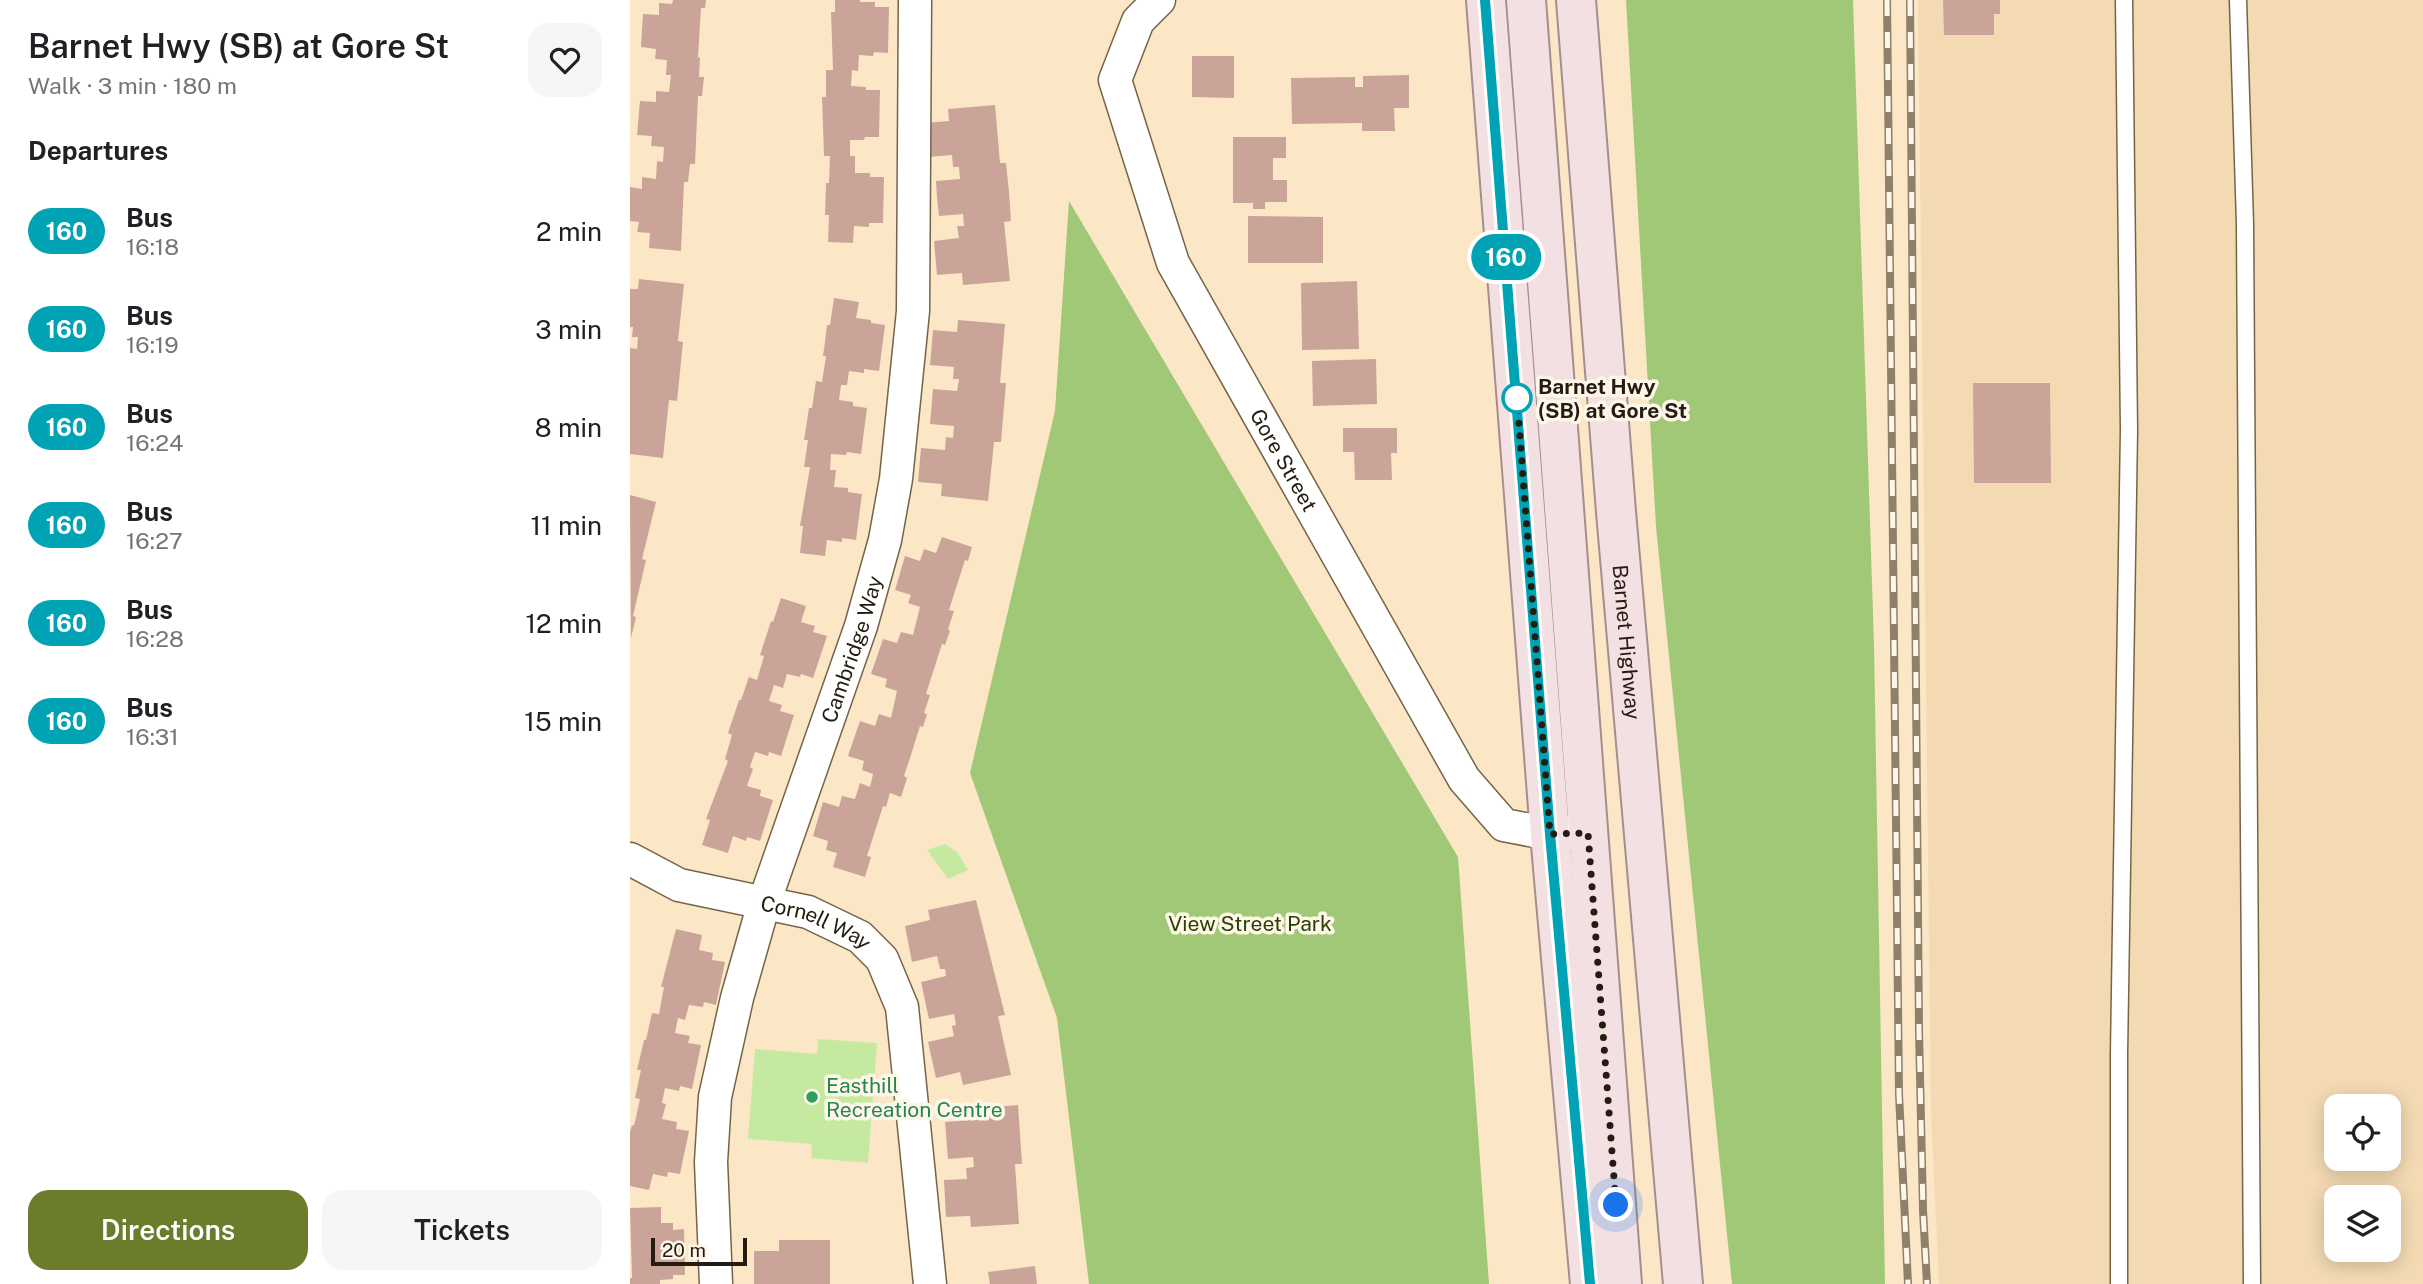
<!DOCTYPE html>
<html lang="en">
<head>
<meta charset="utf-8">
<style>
	body { margin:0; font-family:"Public Sans",sans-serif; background:#f6f6f6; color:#202124; height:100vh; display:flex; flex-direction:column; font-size:26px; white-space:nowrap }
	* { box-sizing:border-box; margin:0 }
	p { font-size:23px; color:#757577 }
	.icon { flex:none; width:38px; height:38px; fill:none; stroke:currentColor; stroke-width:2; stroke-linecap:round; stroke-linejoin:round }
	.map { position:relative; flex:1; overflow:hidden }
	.details { display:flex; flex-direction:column; background:#fff; width:630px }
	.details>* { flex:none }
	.badge { padding:0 14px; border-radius:23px; font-size:24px; line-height:46px }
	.tools { position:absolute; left:1694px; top:1094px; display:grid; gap:14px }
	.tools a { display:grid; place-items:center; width:77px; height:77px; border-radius:14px; background:#fff; box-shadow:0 4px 18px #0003; font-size:35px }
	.scale { position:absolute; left:21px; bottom:18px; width:96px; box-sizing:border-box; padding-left:7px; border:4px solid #231c10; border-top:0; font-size:19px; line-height:24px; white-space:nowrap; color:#231c10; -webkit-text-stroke:5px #fef6e9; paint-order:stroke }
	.you { position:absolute; width:35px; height:35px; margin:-18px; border:5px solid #fff; border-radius:50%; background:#1a73e8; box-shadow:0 0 0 10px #1a73e833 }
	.map>.badge { position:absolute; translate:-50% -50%; box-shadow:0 0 0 4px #fff }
	h2 { padding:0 28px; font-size:26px; line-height:63px }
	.round { display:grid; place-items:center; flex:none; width:74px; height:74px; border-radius:21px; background:#f6f6f6 }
	.headline { display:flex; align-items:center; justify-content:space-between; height:119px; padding:0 28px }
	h1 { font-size:33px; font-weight:600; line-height:52px }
	.primary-button { display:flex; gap:14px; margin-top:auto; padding:14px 28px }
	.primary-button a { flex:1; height:80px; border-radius:21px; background:#6b7c2a; color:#fff; font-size:28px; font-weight:600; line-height:80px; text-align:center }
	.primary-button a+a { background:#f6f6f6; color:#202124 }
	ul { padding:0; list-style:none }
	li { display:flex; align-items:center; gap:21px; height:98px; padding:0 28px }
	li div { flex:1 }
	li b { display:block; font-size:26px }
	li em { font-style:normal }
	li .badge { min-width:77px; font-weight:700; text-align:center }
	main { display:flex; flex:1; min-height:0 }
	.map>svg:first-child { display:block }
</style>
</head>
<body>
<main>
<section class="details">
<div class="headline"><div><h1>Barnet Hwy (SB) at Gore St</h1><p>Walk · 3 min · 180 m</p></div><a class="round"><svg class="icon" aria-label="heart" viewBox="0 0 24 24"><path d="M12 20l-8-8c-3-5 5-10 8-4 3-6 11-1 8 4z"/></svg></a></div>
<h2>Departures</h2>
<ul>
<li><span class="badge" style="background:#00a3b4;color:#fff">160</span><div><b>Bus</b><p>16:18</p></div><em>2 min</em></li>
<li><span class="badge" style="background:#00a3b4;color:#fff">160</span><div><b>Bus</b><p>16:19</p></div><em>3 min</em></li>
<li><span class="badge" style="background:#00a3b4;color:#fff">160</span><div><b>Bus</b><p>16:24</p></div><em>8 min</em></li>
<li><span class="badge" style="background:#00a3b4;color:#fff">160</span><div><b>Bus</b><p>16:27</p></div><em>11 min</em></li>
<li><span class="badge" style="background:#00a3b4;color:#fff">160</span><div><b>Bus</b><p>16:28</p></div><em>12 min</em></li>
<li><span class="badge" style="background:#00a3b4;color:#fff">160</span><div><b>Bus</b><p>16:31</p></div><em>15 min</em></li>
</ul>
<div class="primary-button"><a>Directions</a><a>Tickets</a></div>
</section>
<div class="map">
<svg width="1793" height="1284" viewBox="0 0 1793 1284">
	<rect width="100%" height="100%" fill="#fbe7c6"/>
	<!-- built -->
	<path fill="#f3dab3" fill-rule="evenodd" d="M1288,0H1793V1284H1309L1301,1113ZM1706,1106H1759V1158H1706ZM1706,1197H1759V1250H1706Z"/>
	<!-- green -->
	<g fill="#c6e9a1">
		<polygon points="315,844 327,852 338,870 318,879 297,850"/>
		<polygon points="188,1039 247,1043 238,1163 181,1158 182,1144 118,1139 125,1049 187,1054"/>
	</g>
	<!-- forest -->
	<g fill="#a1c876">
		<polygon points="996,0 1223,0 1244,645 1255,1284 1102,1284 1026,527"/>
		<polygon points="439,201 828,857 859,1284 459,1284 427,1018 340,773 425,411"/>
	</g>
	<!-- building -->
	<g fill="#caa499">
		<polygon points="43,0 76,0 75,8 71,8 68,57 70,58 69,77 74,77 72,96 68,96 65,164 60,164 58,182 54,182 51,251 19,248 20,233 7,232 9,222 0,221 0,187 12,189 12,177 26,179 27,161 33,162 34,147 21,146 22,136 7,135 10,101 26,102 26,91 39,92 41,75 36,75 37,60 25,59 26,49 11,47 13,14 29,15 29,3 42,4"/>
		<polygon points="205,0 230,0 230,2 245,2 245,7 259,7 258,53 244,52 243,56 229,55 228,71 222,70 221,86 236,87 236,90 250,90 249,137 235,137 234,140 220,140 220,156 225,156 225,173 240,173 240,177 254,177 253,223 239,223 239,227 224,226 223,243 198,242 199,215 195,215 196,183 199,183 200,156 194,156 192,97 196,97 196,70 203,70 201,12 205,12"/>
		<polygon points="1313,0 1370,0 1370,14 1364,14 1364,35 1314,35"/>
		<polygon points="562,56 604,56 604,98 562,97"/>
		<polygon points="779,75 779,108 764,108 765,131 732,131 732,123 662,124 661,78 725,77 725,87 733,87 733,76"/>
		<polygon points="365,105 370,163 376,163 379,192 381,221 374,222 380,281 333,285 332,273 307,275 304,241 329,238 327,226 334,226 333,214 309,216 307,198 306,181 330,179 329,167 323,167 322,155 298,157 295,123 319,121 318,109"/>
		<polygon points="603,137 656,137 656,158 643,158 643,180 657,180 657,202 635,202 635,209 623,209 623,203 603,203"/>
		<polygon points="618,216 693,217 693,263 618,263"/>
		<polygon points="9,279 54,284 48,341 53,342 47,401 39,400 33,458 0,454 0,348 7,349 8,337 2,337 3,327 0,327 0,289 8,289"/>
		<polygon points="727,281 729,349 672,350 671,283"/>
		<polygon points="204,298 229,302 226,318 241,320 241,323 255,325 249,371 234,369 234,373 219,371 217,385 211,385 209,400 223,402 223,406 237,408 231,454 217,452 216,455 201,454 200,470 206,470 204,487 218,488 218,492 232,494 226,540 212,538 212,542 197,540 195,556 170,553 173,526 170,526 180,467 174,467 178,440 174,440 179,408 182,408 186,381 192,382 196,356 193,356 195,342 197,325 200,325"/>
		<polygon points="328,320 375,324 370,383 376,383 371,442 364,442 358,501 311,496 312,484 288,482 291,448 315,450 316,437 323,438 324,426 300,424 303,389 327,391 329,379 323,379 324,367 300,365 303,330 327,332"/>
		<polygon points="746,359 747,404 683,406 682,361"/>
		<polygon points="1343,383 1420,383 1421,483 1344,483"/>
		<polygon points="713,428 767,428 767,453 761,453 762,480 725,480 724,452 713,452"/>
		<polygon points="0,495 26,502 12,559 16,560 3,616 6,617 1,638"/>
		<polygon points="312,537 342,547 338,561 335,560 319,610 324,611 318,629 320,631 315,645 312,644 296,694 300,695 294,713 297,714 293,727 290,726 280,758 274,776 277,778 271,797 260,793 256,807 253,806 237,856 241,857 235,877 203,867 207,853 196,850 198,841 183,836 193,802 209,807 212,796 225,799 230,783 240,787 243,774 232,770 234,761 218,756 230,721 245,726 249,714 261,718 267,691 255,687 257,679 241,674 253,639 267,643 271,632 283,635 290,607 278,603 281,595 265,590 275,556 290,561 294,549 306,553"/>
		<polygon points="151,598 176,606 171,622 185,626 183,632 197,636 183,678 171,674 170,677 157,674 153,688 144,685 139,701 152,705 150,711 164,715 151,756 139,752 138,756 125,752 120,767 123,769 117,786 131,790 130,796 143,800 130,841 117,837 116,841 103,836 98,853 72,845 80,820 76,819 98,761 95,759 102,735 98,733 109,700 111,700 119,677 127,680 134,656 130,655 141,621 143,622"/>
		<polygon points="346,900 375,1015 368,1016 381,1075 333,1085 330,1072 306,1078 298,1042 324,1036 322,1026 326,1025 324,1014 299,1019 291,982 316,976 315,969 310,969 307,956 282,962 275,926 300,920 298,910"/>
		<polygon points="46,929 72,935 69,950 83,953 82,960 95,962 86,1005 74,1002 73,1007 59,1005 55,1020 48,1018 45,1033 60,1036 58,1043 71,1045 62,1089 50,1086 49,1091 35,1088 32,1103 36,1104 32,1119 47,1122 46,1129 59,1131 50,1174 38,1172 37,1177 23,1174 19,1190 0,1186 0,1132 2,1125 4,1126 10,1099 5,1098 11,1070 7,1070 14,1040 16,1040 22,1013 29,1014 34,987 31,987"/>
		<polygon points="388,1105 392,1164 385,1164 389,1224 341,1227 340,1216 316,1217 314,1180 337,1179 336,1168 344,1167 343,1157 318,1159 315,1122 341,1120 340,1109"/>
		<polygon points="31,1207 31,1223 43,1223 43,1230 54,1229 55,1275 43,1275 43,1279 30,1280 30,1284 0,1284 0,1278 2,1278 0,1208"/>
		<polygon points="149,1240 200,1240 200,1284 124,1284 124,1251 149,1251"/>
		<polygon points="405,1266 407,1284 360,1284 358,1272"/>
	</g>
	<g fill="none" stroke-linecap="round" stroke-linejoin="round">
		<!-- service casing -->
		<g stroke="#766447" stroke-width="19">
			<g id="service">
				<polyline points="1608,0 1615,224 1622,1284"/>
				<polyline points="1489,1284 1489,1054 1499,430 1494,0"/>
			</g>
		</g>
		<!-- minor casing -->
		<g stroke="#766447" stroke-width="35">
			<g id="minor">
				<path id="s1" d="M529,0L508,21L485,80L543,263L834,779L874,825L920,834L942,833"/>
				<path id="s2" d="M0,859L49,885L178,912L230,937L252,959L272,1007L300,1284"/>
				<path id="s3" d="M86,1284L81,1162L85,1097L107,998L134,903L231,626L255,540L266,479L283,311L285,0"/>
			</g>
		</g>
		<!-- primary casing -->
		<g stroke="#a58e8d" stroke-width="42">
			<g id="primary">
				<polyline points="856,0 920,834 960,1284"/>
				<polyline points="896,0 992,1284"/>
				<path id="s4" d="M946,0L986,512L1053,1284"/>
			</g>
		</g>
		<!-- service -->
		<use href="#service" stroke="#fff" stroke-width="16"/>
		<!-- minor -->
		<use href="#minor" stroke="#fff" stroke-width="32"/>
		<!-- primary -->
		<use href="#primary" stroke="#f3e0e3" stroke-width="38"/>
		<!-- rail casing -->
		<g stroke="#8e806a" stroke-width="8">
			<g id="rail">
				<polyline points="1257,0 1269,1094 1278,1284"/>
				<polyline points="1280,0 1289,1031 1293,1210 1297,1284"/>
			</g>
		</g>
		<!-- rail -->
		<use href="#rail" stroke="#fef6e9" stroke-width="5" stroke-dasharray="16" stroke-linecap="butt"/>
	</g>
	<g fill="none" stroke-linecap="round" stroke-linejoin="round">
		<!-- line casing -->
		<g stroke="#fff" stroke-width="16">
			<polyline id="line" points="855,0 920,834 960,1284"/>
		</g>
		<!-- line -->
		<use href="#line" stroke="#00a3b4" stroke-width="10"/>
		<!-- walk -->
		<polyline stroke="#231c10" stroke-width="7" stroke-dasharray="0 12.6" points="887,398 920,834 958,833 986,1205"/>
	</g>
	<!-- markers -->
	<circle fill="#fff" stroke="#00a3b4" stroke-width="3.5" cx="887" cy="398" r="14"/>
	<circle fill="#2e9e5b" stroke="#fef6e9" stroke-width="2.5" cx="182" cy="1097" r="7"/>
	<g text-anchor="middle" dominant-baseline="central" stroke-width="7" stroke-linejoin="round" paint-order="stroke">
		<!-- stop labels -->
		<g font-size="21" font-weight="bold" fill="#231c10" stroke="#fef6e9" text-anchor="start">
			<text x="908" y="386">Barnet Hwy<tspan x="908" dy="24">(SB) at Gore St</tspan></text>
		</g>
		<!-- street labels -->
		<g font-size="21" fill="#231c10" stroke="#fef6e9">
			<text stroke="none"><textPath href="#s1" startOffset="511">Gore Street</textPath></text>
			<text stroke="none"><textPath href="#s4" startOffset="644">Barnet Highway</textPath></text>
			<text stroke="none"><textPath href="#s3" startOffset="656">Cambridge Way</textPath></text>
			<text stroke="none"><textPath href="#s2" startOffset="198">Cornell Way</textPath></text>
		</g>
		<!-- park labels -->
		<g font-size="21" fill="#294103" stroke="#fef6e9">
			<text x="620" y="923">View Street Park</text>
		</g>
		<!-- leisure labels -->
		<g font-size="21" fill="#27864d" stroke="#fef6e9" text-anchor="start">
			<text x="196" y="1085">Easthill<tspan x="196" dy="24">Recreation Centre</tspan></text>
		</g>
	</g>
</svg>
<div class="tools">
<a><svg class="icon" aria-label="locate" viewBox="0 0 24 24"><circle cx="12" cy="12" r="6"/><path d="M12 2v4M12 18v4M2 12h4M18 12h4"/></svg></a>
<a><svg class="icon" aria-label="layers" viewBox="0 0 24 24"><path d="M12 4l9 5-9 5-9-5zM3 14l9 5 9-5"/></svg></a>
</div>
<div class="scale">20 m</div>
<div class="you" style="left:986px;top:1205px"></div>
<b class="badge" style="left:876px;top:257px;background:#00a3b4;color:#fff">160</b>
</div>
</main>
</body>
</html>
